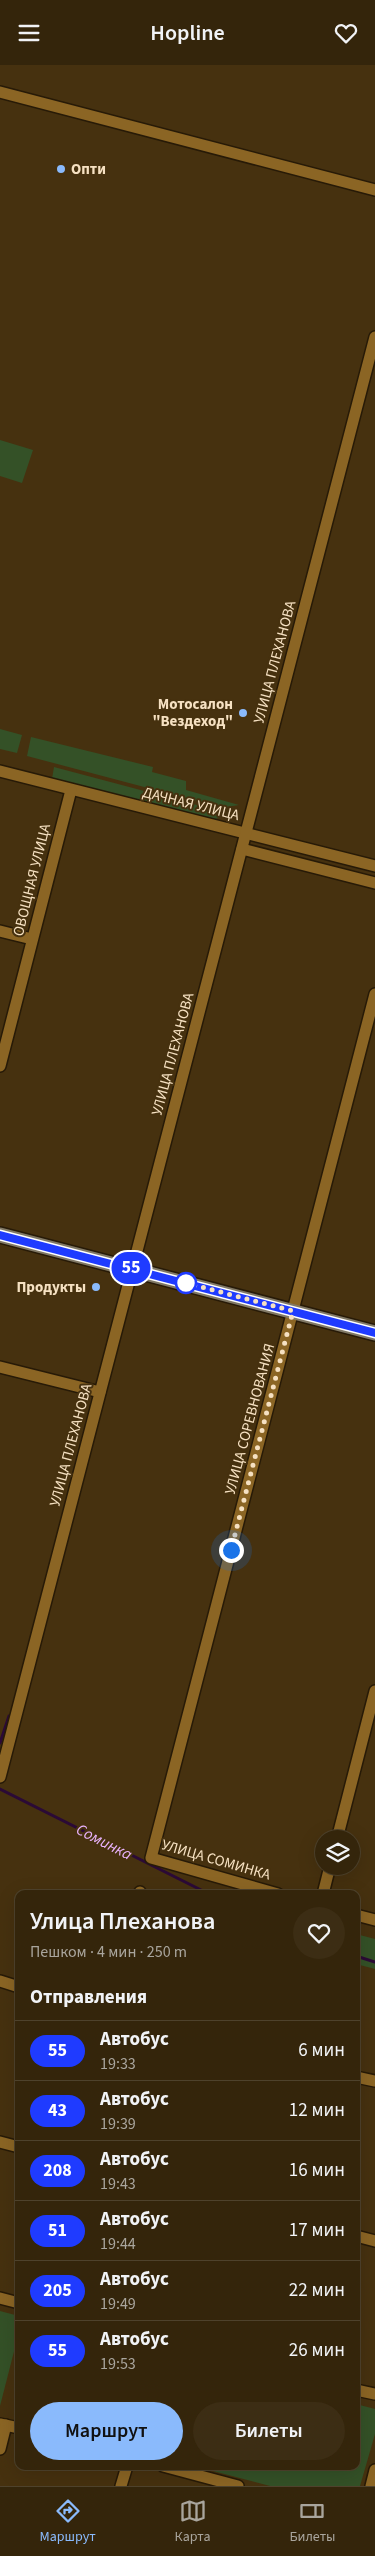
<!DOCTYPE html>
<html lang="ru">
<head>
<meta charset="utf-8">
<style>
	body { margin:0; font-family:"Source Sans 3",sans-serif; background:#3c2d14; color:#f1f3f6; height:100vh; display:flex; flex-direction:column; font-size:19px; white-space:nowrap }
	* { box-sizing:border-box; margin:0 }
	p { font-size:16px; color:#a9a59d }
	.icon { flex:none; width:28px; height:28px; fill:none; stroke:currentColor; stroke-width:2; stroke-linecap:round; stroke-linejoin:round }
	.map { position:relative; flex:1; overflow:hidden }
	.drawer { position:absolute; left:15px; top:1825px; width:345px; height:580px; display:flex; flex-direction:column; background:#34250b; border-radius:10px; box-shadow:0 5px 20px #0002,0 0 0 1px #4e422c }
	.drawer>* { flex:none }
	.badge { padding:0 10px; border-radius:16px; font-size:18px; line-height:32px }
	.buttons { position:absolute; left:315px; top:1765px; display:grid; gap:10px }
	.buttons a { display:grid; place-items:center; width:45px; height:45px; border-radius:50%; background:#34250b; box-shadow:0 5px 20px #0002,0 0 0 1px #4e422c; font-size:25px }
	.you { position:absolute; width:25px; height:25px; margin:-12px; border:4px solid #fff; border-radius:50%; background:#1a73e8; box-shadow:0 0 0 8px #1a73e833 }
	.map>.badge { position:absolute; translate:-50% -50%; box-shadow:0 0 0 2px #fff }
	h2 { padding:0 15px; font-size:19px; line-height:45px }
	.round { display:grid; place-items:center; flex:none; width:52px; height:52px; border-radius:26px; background:#3c2d14 }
	.headline { display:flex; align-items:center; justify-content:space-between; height:85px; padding:0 15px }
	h1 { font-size:24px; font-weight:600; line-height:38px }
	.primary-button { display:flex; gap:10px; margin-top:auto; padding:10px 15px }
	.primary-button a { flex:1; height:58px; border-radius:30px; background:#8abafc; color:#111; font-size:20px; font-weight:600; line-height:58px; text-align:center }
	.primary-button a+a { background:#3c2d14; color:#f1f3f6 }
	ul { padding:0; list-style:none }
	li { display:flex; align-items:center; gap:15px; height:60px; padding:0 15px; border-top:1px solid #4e422c }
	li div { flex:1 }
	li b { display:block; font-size:19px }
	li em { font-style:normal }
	li .badge { min-width:55px; font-weight:700; text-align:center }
	header { display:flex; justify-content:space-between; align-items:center; height:65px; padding:0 15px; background:#34250b; font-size:22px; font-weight:600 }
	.tabs { display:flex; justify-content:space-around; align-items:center; height:70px; border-top:1px solid #4e422c; background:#34250b; font-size:14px; color:#a9a59d }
	.tabs a { display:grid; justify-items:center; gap:2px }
	.tabs .current { color:#8abafc }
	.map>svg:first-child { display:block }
</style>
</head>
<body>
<header><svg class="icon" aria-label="menu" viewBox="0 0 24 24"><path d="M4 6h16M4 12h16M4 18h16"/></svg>Hopline<svg class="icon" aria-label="heart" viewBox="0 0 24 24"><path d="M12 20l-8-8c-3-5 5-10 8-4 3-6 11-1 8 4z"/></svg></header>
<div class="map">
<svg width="375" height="2421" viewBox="0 0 375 2421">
	<rect width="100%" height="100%" fill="#46310f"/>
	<!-- green -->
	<g fill="#345127">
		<polygon points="0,375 33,385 22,418 0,411"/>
		<polygon points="0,664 22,670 17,688 0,684"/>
		<polygon points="31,672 153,702 152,707 186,716 186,725 239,740 226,742 216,741 27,691"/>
		<polygon points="54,702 227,748 212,756 52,714"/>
		<polygon points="356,1869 375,1874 375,1904 356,1899"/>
		<polygon points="0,2246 19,2251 19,2267 0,2341"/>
		<polygon points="356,2339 375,2344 375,2369 360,2421 270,2421 194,2401 356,2401"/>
	</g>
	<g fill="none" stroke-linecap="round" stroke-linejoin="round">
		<!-- stream -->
		<g stroke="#2b0a36" stroke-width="3">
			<polyline points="0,1678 9,1651"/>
			<polyline points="0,1724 209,1829"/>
			<polyline points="356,1891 375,1897"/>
		</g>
		<!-- street casing -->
		<g stroke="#271a07" stroke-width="14">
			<g id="street">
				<polyline points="0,27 375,125"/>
				<polyline points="0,706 375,801"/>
				<polyline points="242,784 375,818"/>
				<polyline points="0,866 32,874"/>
				<polyline points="0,1001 71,725"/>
				<polyline points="0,1302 100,1327"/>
				<polyline points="0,1712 375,272"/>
				<polyline points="337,1774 375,1626"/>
				<polyline points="140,1829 140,1827"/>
				<polyline points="278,1829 151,1793 375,929"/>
				<polyline points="323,1829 330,1801"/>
				<polyline points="356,1850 375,1855"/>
				<polyline points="0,1916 19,1922"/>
				<polyline points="356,2012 375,2016"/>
				<polyline points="0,2077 19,2082"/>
				<polyline points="356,2171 375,2176"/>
				<polyline points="0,2233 19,2238"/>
				<polyline points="356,2325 375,2329"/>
				<polyline points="0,2359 19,2363"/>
				<polyline points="0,2384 6,2360"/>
				<polyline points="163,2401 238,2421"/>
				<polyline points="121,2421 127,2401"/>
				<polyline points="371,2421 375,2405"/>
			</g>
		</g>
		<!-- secondary casing -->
		<g stroke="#271a07" stroke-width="18">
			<polyline id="secondary" points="0,1170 375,1268"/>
		</g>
		<!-- street -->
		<use href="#street" stroke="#8b6524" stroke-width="11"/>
		<!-- secondary -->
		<use href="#secondary" stroke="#817966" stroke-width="15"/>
	</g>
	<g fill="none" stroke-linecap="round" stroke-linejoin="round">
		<!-- line casing -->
		<g stroke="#fff" stroke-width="11">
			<polyline id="line" points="0,1170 375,1268"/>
		</g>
		<!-- line -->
		<use href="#line" stroke="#1f3bff" stroke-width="8"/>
		<!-- walk -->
		<polyline stroke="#f6e1c2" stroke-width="5" stroke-dasharray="0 9" points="186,1218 293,1246 231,1485"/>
	</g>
	<!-- markers -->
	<g fill="#8abafc" stroke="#46310f" stroke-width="2">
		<circle cx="61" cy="104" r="5"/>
		<circle cx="243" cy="648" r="5"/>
		<circle cx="96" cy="1222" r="5"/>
	</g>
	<circle fill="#fff" stroke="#1f3bff" stroke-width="2.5" cx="186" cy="1218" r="10"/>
	<g text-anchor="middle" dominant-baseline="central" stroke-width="4" stroke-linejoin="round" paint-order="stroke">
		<!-- poi labels -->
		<g font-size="15" font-weight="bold" fill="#f6e1c2" stroke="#46310f" text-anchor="end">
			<text x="71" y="104" text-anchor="start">Опти</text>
			<text x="233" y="639">Мотосалон<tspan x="233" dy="17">"Вездеход"</tspan></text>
			<text x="86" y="1222">Продукты</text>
		</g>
		<!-- street labels -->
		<g font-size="15" fill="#f6e1c2" stroke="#46310f">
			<text transform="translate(275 597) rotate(-75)">УЛИЦА ПЛЕХАНОВА</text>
			<text transform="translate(191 739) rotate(14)">ДАЧНАЯ УЛИЦА</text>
			<text transform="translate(32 815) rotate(-76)">ОВОЩНАЯ УЛИЦА</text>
			<text transform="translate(173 989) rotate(-75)">УЛИЦА ПЛЕХАНОВА</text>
			<text transform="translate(250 1354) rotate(-75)">УЛИЦА СОРЕВНОВАНИЯ</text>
			<text transform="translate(71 1380) rotate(-75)">УЛИЦА ПЛЕХАНОВА</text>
			<text transform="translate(216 1795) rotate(16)">УЛИЦА СОМИНКА</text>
		</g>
		<!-- water labels -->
		<g font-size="16" font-style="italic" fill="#e8b2fc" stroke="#46310f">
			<text transform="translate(104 1777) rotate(27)">Соминка</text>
		</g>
	</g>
</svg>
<div class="buttons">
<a><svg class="icon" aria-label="layers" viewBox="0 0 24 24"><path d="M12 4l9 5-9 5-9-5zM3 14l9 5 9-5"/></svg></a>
</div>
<div class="you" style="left:231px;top:1485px"></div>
<b class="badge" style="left:131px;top:1203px;background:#1f3bff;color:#fff">55</b>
<section class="drawer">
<div class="headline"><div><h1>Улица Плеханова</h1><p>Пешком · 4 мин · 250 m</p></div><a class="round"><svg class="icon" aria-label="heart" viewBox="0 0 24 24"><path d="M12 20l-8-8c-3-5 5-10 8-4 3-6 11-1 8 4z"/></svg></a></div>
<h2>Отправления</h2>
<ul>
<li><span class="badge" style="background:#1f3bff;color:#fff">55</span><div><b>Автобус</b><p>19:33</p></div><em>6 мин</em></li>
<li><span class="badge" style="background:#1f3bff;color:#fff">43</span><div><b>Автобус</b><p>19:39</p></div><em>12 мин</em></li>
<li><span class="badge" style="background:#1f3bff;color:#fff">208</span><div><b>Автобус</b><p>19:43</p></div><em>16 мин</em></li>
<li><span class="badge" style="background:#1f3bff;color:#fff">51</span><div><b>Автобус</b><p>19:44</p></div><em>17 мин</em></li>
<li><span class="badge" style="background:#1f3bff;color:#fff">205</span><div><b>Автобус</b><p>19:49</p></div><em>22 мин</em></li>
<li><span class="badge" style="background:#1f3bff;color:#fff">55</span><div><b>Автобус</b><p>19:53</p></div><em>26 мин</em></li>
</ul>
<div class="primary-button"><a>Маршрут</a><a>Билеты</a></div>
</section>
</div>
<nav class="tabs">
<a class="current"><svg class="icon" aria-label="directions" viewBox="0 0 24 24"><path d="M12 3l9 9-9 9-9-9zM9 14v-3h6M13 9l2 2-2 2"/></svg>Маршрут</a>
<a><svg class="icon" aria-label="map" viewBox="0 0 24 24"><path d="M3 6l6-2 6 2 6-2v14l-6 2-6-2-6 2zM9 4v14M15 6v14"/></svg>Карта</a>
<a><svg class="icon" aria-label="tickets" viewBox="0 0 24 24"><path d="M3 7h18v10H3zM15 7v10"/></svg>Билеты</a>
</nav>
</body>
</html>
